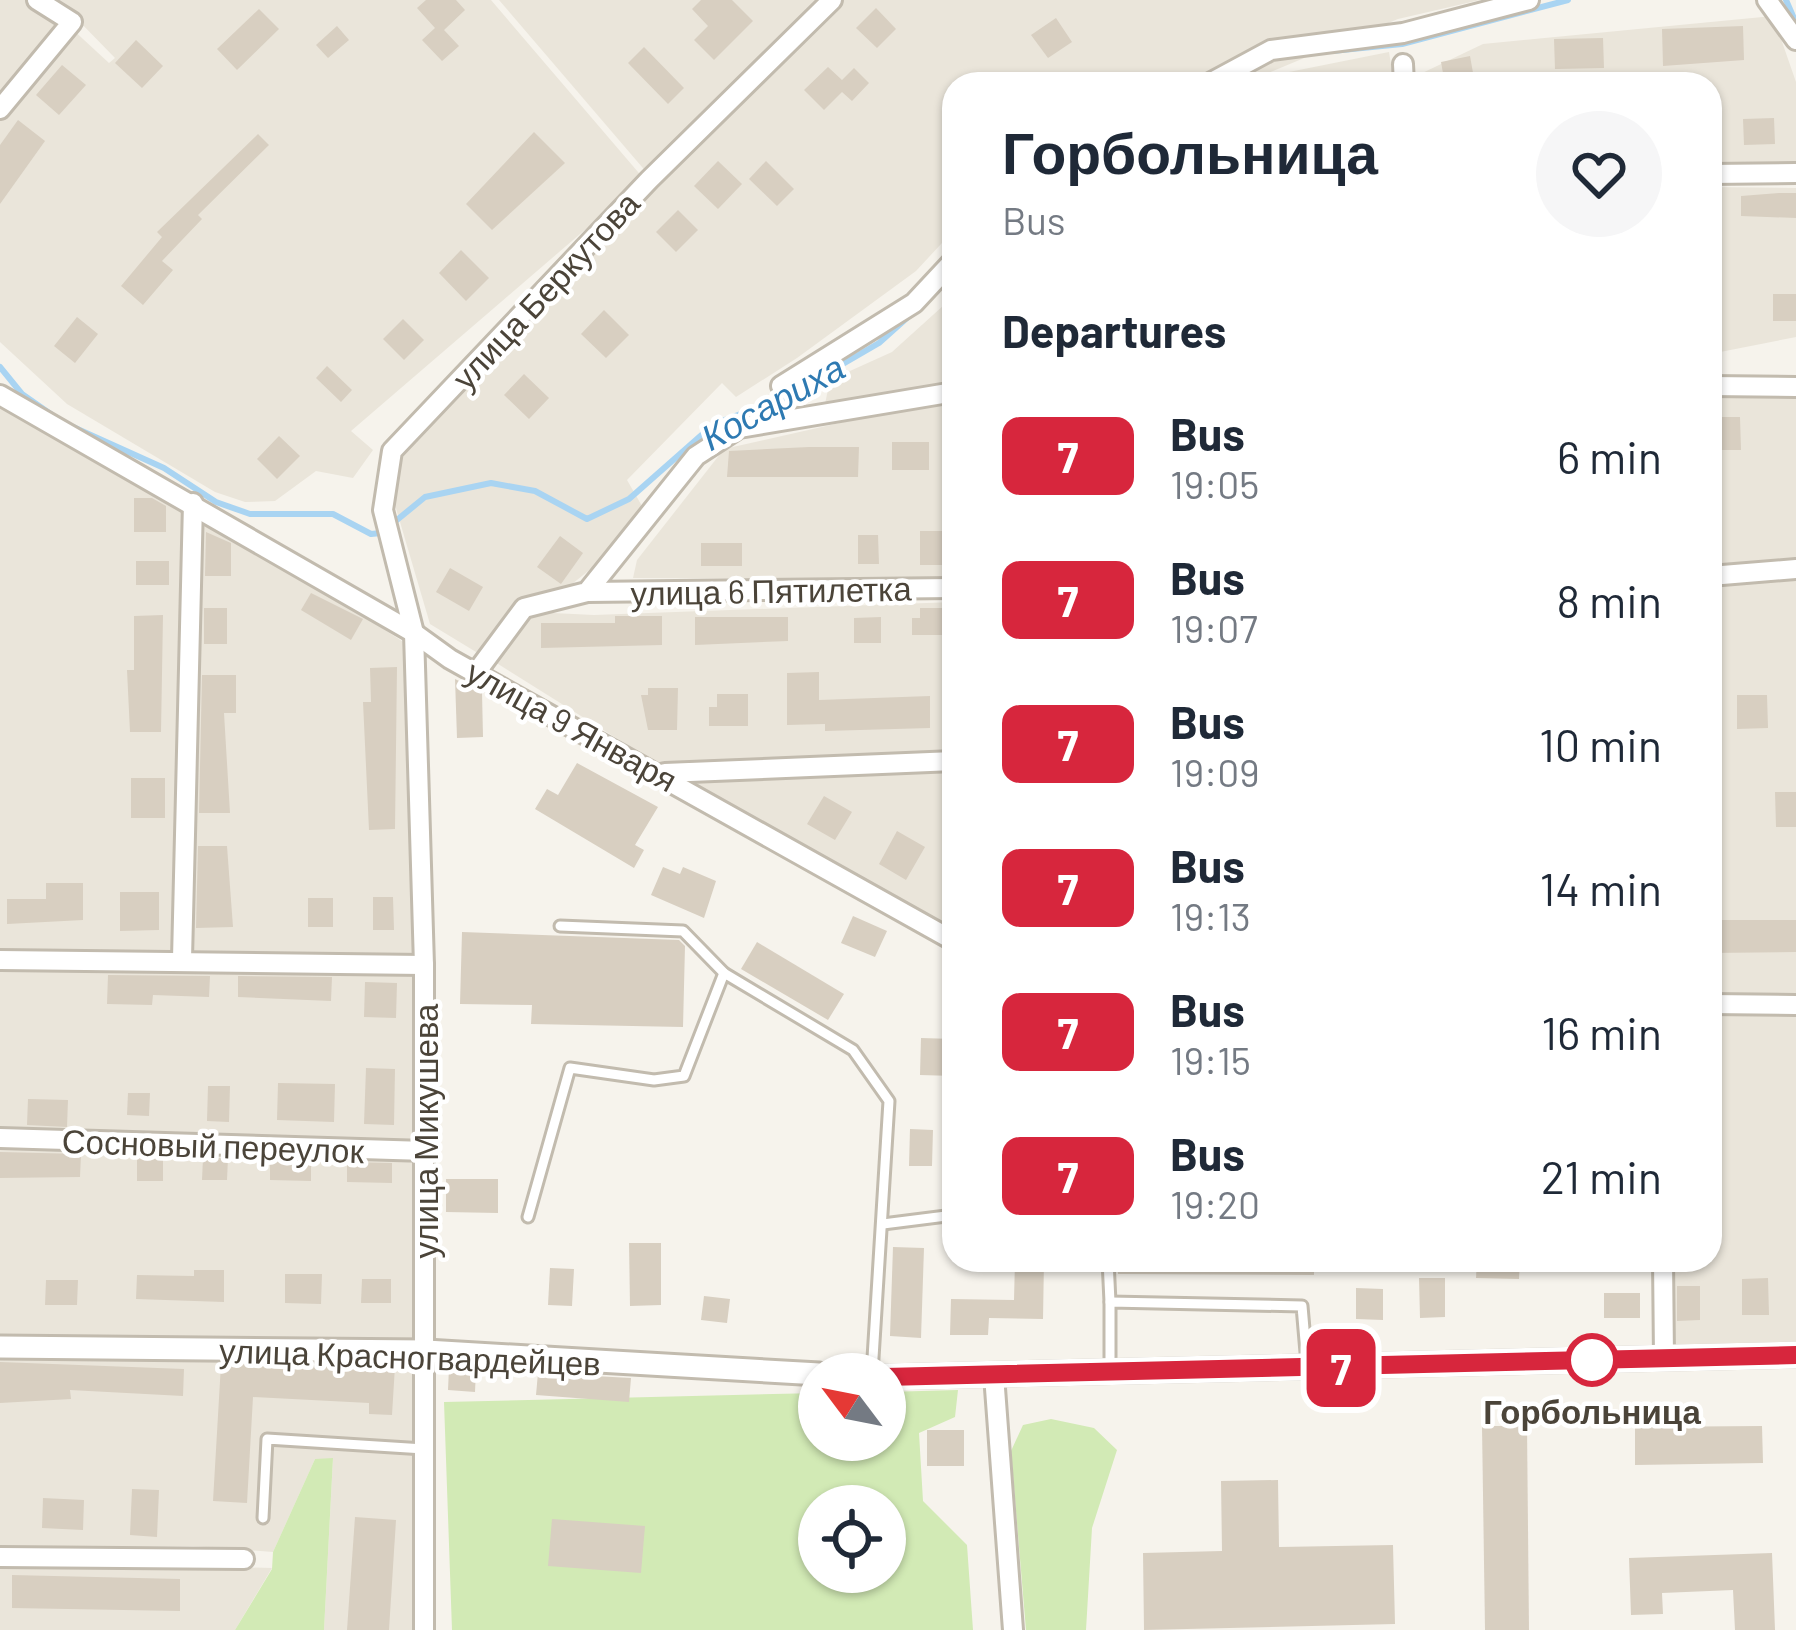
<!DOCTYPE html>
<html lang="en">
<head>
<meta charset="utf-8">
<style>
	body { margin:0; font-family:Barlow,sans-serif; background:#f6f6f7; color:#1f2937; height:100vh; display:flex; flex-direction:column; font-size:45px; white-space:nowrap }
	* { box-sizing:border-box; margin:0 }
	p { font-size:39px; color:#747a83 }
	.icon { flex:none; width:66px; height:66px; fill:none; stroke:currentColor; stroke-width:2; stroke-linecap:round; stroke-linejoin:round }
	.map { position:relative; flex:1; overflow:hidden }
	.details { position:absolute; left:942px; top:72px; width:780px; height:1200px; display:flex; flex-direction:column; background:#fff; border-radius:36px; box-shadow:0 3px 9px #0004 }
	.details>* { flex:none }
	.badge { padding:0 24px; border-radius:18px; font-size:42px; line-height:78px }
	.needle { width:78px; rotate:302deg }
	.buttons { position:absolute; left:798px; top:1353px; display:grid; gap:24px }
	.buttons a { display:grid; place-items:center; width:108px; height:108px; border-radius:50%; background:#fff; box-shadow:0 3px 9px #0004; font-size:60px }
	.map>.badge { position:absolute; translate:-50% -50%; box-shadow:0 0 0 6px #fff }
	h2 { padding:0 60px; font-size:45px; line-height:108px }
	.round { display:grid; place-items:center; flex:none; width:126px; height:126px; border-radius:63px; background:#f6f6f7 }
	.headline { display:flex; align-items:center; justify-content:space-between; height:204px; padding:0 60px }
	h1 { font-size:57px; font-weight:800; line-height:90px }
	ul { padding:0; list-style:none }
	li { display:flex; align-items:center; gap:36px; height:144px; padding:0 60px }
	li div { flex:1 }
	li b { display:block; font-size:45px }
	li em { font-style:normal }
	li .badge { min-width:132px; font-weight:700; text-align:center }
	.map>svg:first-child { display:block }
</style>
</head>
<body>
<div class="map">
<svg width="1796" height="1630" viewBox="0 0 1796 1630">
	<rect width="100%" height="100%" fill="#f6f3ec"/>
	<!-- residential -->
	<g fill="#eae5da">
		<polygon points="0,0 28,0 66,24 0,104"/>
		<polygon points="47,0 491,0 644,179 351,431 373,450 353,478 316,471 275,501 245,502 215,492 67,404 0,342 0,113 70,27 109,63 115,58 76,18"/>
		<polygon points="499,0 820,0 648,174"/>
		<polygon points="839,0 1480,0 1398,19 1242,84 954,84 954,230 916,271 797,358 736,397 722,383 627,480 642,506 602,560 572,584 521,599 481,655 430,624 395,505 398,453"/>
		<polygon points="1773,16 1796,82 1796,163 1710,166 1710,84 1415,84 1416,76 1483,44"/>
		<polygon points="1389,52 1394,84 1265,84 1284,73"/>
		<polygon points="1710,187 1796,188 1796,337 1710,354"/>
		<polygon points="954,296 954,385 825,404 830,380 892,352"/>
		<polygon points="1796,380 1796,567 1710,573 1710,384"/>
		<polygon points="954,397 954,579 633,578 637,560 724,449"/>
		<polygon points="0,398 191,505 179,956 0,956"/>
		<polygon points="195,506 411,647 419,960 185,955"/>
		<polygon points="1796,571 1796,1001 1710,999 1710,577"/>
		<polygon points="954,602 954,758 664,768 495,662 532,612 594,615"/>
		<polygon points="954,764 954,936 674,775"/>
		<polygon points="0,964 418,968 420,1147 0,1135"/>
		<polygon points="1710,1008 1796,1009 1796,1353 1667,1353 1666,1260 1710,1260"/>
		<polygon points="0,1142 420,1154 418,1345 0,1341"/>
		<polygon points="0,1351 423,1355 413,1481 413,1630 324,1630 333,1459 315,1459 273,1552 193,1546 0,1548"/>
		<polygon points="0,1562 144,1565 272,1568 235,1630 0,1630"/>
	</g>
	<!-- green -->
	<g fill="#d2eab5" fill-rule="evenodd">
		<path d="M958,1390L955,1417L919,1433L923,1501L967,1545L973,1630H452L444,1402L819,1393V1440H885V1392ZM819,1506H885V1572H819Z"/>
		<polygon points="1051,1419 1094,1428 1117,1450 1092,1528 1086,1630 1026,1630 1011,1451 1023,1425"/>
		<polygon points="333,1458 324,1630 235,1630 272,1569 273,1552 315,1459"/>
	</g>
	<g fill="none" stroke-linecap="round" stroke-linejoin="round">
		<!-- stream -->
		<g stroke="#a9d4f2" stroke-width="6">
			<polyline points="1786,0 1796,23"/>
			<polyline points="1332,51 1402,44 1568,0"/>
			<polyline points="0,367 22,394 52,415"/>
			<polyline points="73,427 164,468 216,502 250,514 333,514 371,534 381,533 425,497 491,483 535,491 587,519 629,499 714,424 786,397 879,343 937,291"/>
		</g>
	</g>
	<!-- building -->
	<g fill="#d8cfc1">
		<polygon points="426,0 456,0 465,10 444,30 459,46 442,61 422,40 435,28 417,8"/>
		<polygon points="701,0 732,0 753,21 714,60 694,40 708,26 692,9"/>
		<polygon points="876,8 896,29 877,48 856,28"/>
		<polygon points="259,9 279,29 237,70 217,49"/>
		<polygon points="1056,18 1072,42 1048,58 1031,35"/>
		<polygon points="337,26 349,40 328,58 316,45"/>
		<polygon points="1743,26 1744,60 1663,66 1662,29"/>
		<polygon points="1603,38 1604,68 1555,69 1554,39"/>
		<polygon points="136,40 163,66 142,88 115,63"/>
		<polygon points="644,47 684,88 668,104 628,63"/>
		<polygon points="1470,56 1475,84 1445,84 1441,62"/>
		<polygon points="62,65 86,85 59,115 36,95"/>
		<polygon points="828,67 842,80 854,68 869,83 852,101 842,92 824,110 804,90"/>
		<polygon points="1774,118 1775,144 1744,145 1743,119"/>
		<polygon points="18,120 45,141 0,204 0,145"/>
		<polygon points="534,132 565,163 492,230 466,204"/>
		<polygon points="258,134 269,145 198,215 202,219 162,261 173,270 143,305 121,286 162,237 157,232"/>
		<polygon points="718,161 742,184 718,209 694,186"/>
		<polygon points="766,161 794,189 777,206 749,179"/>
		<polygon points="1779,193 1796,193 1796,218 1741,216 1741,196"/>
		<polygon points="678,210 698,230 676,252 656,232"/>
		<polygon points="461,250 489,278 466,301 439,273"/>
		<rect x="1773" y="294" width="23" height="27"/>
		<polygon points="604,310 629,335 606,358 581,334"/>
		<polygon points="77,317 98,334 75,363 54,346"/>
		<polygon points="403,319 424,340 404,360 383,339"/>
		<polygon points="327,366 352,390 341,402 316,378"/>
		<polygon points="524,374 549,398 529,419 504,395"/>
		<polygon points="1713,417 1740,417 1741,450 1713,450"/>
		<polygon points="279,436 300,456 277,479 257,459"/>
		<rect x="892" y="442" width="37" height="28"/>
		<polygon points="809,447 859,447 858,477 727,477 729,451"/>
		<polygon points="134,498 152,498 166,506 166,532 134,532"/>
		<rect x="920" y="531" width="32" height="34"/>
		<polygon points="206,532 231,543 231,576 205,576"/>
		<polygon points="858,535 878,535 879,564 858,564"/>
		<polygon points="560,536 583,553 561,584 537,567"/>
		<rect x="701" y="543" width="41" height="23"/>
		<rect x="136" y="561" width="33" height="24"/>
		<polygon points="450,568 483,587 469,611 436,592"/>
		<polygon points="311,593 363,619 351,640 301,610"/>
		<rect x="204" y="608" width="23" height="36"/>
		<polygon points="920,608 954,608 954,635 912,635 912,618 920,618"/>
		<polygon points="163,615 161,732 130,732 127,670 134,670 134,616"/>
		<polygon points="615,616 662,616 662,645 541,648 541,623 615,623"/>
		<polygon points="695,617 788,617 788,641 695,645"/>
		<polygon points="881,617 881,643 854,643 854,618"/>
		<polygon points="397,667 395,829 369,830 363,702 371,702 370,668"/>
		<polygon points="819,672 819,700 930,696 930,728 825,731 825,724 787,725 787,673"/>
		<polygon points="202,675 236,675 236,713 224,713 230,813 199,813"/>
		<polygon points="455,679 482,692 483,737 457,738"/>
		<polygon points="648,688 678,688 677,730 648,730 641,695 648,695"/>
		<polygon points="717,694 748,694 748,726 709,726 709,707 717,707"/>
		<polygon points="1737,695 1767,695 1768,728 1737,729"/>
		<polygon points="577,763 658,807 635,845 644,850 634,868 535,809 547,789 558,795"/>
		<rect x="131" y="778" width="34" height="40"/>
		<polygon points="1775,792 1796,792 1796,827 1776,827"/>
		<polygon points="824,796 852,812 835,840 807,824"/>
		<polygon points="897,831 925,847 906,880 879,864"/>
		<polygon points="198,846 227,846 233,927 196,928"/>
		<polygon points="663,867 680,874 683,867 716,881 704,918 651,895"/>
		<polygon points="46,883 83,883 83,920 7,924 7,899 46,899"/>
		<polygon points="120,892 159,892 159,930 120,931"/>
		<polygon points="373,897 393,897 394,930 373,930"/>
		<rect x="308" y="898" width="25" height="29"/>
		<polygon points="853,916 887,931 875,957 841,943"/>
		<polygon points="1710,920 1796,920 1796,952 1710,953"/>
		<polygon points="462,932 679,940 685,946 683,1027 531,1024 532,1005 460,1004"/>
		<polygon points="757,942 844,994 828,1020 741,969"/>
		<polygon points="108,975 210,976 209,997 153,995 152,1005 107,1004"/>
		<polygon points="238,976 332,977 331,1001 238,997"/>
		<polygon points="365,982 397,983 396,1018 364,1017"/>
		<polygon points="921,1038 954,1039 954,1076 920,1075"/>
		<polygon points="366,1068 395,1069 394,1125 364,1124"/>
		<polygon points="278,1083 335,1084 334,1122 277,1120"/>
		<polygon points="208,1086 230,1086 229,1122 207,1121"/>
		<polygon points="128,1093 150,1093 149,1116 127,1115"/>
		<polygon points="28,1099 68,1100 67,1127 27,1125"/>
		<polygon points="910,1129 933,1130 932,1166 909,1166"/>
		<polygon points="0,1152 81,1154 80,1177 0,1178"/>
		<rect x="137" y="1157" width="26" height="24"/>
		<polygon points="203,1158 228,1158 227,1180 202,1180"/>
		<polygon points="270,1160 311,1161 311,1181 270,1180"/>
		<polygon points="347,1162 392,1163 392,1183 347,1182"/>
		<polygon points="446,1179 498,1179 498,1213 446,1212"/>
		<polygon points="629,1243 661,1243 661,1305 630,1306"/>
		<polygon points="893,1247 924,1248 921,1338 890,1336"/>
		<polygon points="1015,1260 1044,1260 1043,1319 989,1318 988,1335 950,1335 951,1299 1014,1300"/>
		<polygon points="1117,1260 1314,1260 1314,1275 1118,1274"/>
		<polygon points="1477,1260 1520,1260 1519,1279 1476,1278"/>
		<polygon points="550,1268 574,1269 572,1306 548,1305"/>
		<polygon points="194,1270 224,1270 224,1302 136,1299 137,1275 194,1276"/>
		<polygon points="285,1274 322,1274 321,1304 285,1303"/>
		<polygon points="1419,1278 1445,1278 1445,1317 1420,1318"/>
		<polygon points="1768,1278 1769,1315 1742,1315 1742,1279"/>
		<polygon points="362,1279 391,1279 391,1303 361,1303"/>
		<polygon points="46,1280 78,1280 77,1305 45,1305"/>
		<polygon points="1677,1286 1700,1286 1700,1320 1677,1321"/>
		<polygon points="1356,1288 1383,1289 1383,1320 1356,1319"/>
		<rect x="1604" y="1293" width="36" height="25"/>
		<polygon points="704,1296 730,1299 727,1323 701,1320"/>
		<polygon points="0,1362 184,1369 183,1396 70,1390 71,1399 0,1403"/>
		<polygon points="221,1364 395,1366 392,1415 369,1414 369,1403 253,1397 247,1503 213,1501"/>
		<polygon points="449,1368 476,1369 475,1392 448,1390"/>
		<polygon points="538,1373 631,1378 629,1402 536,1395"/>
		<polygon points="1482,1426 1527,1426 1529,1630 1485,1630"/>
		<polygon points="1762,1426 1763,1463 1635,1465 1635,1427"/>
		<rect x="927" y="1430" width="37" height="36"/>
		<polygon points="1278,1480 1279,1547 1393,1545 1395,1624 1144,1630 1143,1553 1222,1551 1221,1481"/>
		<polygon points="132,1489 159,1490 157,1537 130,1535"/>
		<polygon points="43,1498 84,1500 83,1530 42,1528"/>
		<polygon points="355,1517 396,1520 389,1630 347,1630"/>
		<polygon points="552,1519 645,1526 641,1573 548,1566"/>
		<polygon points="1772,1553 1775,1630 1735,1630 1733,1590 1662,1593 1663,1614 1631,1615 1629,1558"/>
		<polygon points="12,1575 180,1579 180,1611 12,1608"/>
	</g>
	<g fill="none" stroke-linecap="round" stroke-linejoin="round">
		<!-- service casing -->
		<g stroke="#c2bbae" stroke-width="15">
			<g id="service">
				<polyline points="560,926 683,931 724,973"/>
				<polyline points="528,1217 570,1068 654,1080 684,1076 724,973 853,1050 889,1101 872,1374"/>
				<polyline points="883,1224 954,1215"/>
				<polyline points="1108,1260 1110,1302"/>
				<polyline points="1110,1371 1110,1302 1302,1306 1307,1364"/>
				<polyline points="263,1518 267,1439 424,1449"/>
			</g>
		</g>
		<!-- minor casing -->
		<g stroke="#c2bbae" stroke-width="24">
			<g id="minor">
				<polyline points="1767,0 1796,40"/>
				<polyline points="1403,64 1404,84"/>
				<polyline points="1208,84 1271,50 1403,33 1529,0"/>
				<polyline points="0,109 72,22 37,0"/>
				<polyline points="1710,174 1796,173"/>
				<polyline points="781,386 914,303 954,260"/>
				<polyline points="1710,386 1796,387"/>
				<polyline points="0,395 414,633 450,659 954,941"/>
				<polyline points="1710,576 1796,569"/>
				<polyline points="587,592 954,588"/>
				<polyline points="478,670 524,608 587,592 696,456 739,428 954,392"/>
				<polyline points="665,773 954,761"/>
				<polyline points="182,959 193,503"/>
				<polyline points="0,960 424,965"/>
				<polyline points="1710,1004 1796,1005"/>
				<polyline points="0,1138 426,1151"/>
				<polyline points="1663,1260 1664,1357"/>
				<polyline points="994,1375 1013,1630"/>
				<polyline points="0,1557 244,1559"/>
				<polyline points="424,1630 424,965 414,633 383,510 392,451 649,180 832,0"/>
			</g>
		</g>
		<!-- tertiary casing -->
		<g stroke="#c2bbae" stroke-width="27">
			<g id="tertiary">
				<polyline points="0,1347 426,1351 819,1374"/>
				<polyline points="885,1377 1796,1355"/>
			</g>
		</g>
		<!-- service -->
		<use href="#service" stroke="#fff" stroke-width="9"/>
		<!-- minor -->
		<use href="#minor" stroke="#fff" stroke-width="18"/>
		<!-- tertiary -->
		<use href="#tertiary" stroke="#fff" stroke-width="21"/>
	</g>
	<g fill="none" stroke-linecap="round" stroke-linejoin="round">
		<!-- line casing -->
		<g stroke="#fff" stroke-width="27">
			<polyline id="line" points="885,1377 1796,1355"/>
		</g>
		<!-- line -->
		<use href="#line" stroke="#d7263d" stroke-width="18"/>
	</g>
	<!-- markers -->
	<circle fill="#fff" stroke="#d7263d" stroke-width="6" cx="1592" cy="1360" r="24"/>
	<g text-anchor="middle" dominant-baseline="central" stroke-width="9" stroke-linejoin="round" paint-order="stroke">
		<!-- street labels -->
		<g font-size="33" fill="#4b4439" stroke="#fff">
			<text transform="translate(545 290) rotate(-47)">улица Беркутова</text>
			<text transform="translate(771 590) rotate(-1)">улица 6 Пятилетка</text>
			<text transform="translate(572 725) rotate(29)">улица 9 Января</text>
			<text transform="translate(425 1131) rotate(-90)">улица Микушева</text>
			<text transform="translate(213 1145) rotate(2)">Сосновый переулок</text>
			<text transform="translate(410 1356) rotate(2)">улица Красногвардейцев</text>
		</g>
		<!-- stop labels -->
		<g font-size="33" font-weight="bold" fill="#4b4439" stroke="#fff">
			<text x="1592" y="1411">Горбольница</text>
		</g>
		<!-- water labels -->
		<g font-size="36" font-style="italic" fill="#2e7ab2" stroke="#fff">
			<text transform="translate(772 401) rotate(-29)">Косариха</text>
		</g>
	</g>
</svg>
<div class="buttons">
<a><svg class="needle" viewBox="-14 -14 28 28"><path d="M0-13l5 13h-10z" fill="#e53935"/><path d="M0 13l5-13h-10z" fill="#747a83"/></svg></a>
<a><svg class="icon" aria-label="locate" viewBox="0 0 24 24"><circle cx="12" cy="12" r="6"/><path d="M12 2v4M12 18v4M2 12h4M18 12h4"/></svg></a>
</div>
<b class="badge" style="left:1341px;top:1368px;background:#d7263d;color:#fff">7</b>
<section class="details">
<div class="headline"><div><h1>Горбольница</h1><p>Bus</p></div><a class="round"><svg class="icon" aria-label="heart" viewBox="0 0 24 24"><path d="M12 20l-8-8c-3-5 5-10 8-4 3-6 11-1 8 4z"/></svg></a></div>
<h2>Departures</h2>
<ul>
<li><span class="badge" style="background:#d7263d;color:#fff">7</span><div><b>Bus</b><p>19:05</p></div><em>6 min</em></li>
<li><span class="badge" style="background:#d7263d;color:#fff">7</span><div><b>Bus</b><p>19:07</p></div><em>8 min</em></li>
<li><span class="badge" style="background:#d7263d;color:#fff">7</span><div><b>Bus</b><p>19:09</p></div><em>10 min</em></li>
<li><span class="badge" style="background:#d7263d;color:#fff">7</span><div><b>Bus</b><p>19:13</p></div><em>14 min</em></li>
<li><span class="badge" style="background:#d7263d;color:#fff">7</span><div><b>Bus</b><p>19:15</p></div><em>16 min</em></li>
<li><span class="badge" style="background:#d7263d;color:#fff">7</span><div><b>Bus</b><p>19:20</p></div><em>21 min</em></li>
</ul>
</section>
</div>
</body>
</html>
